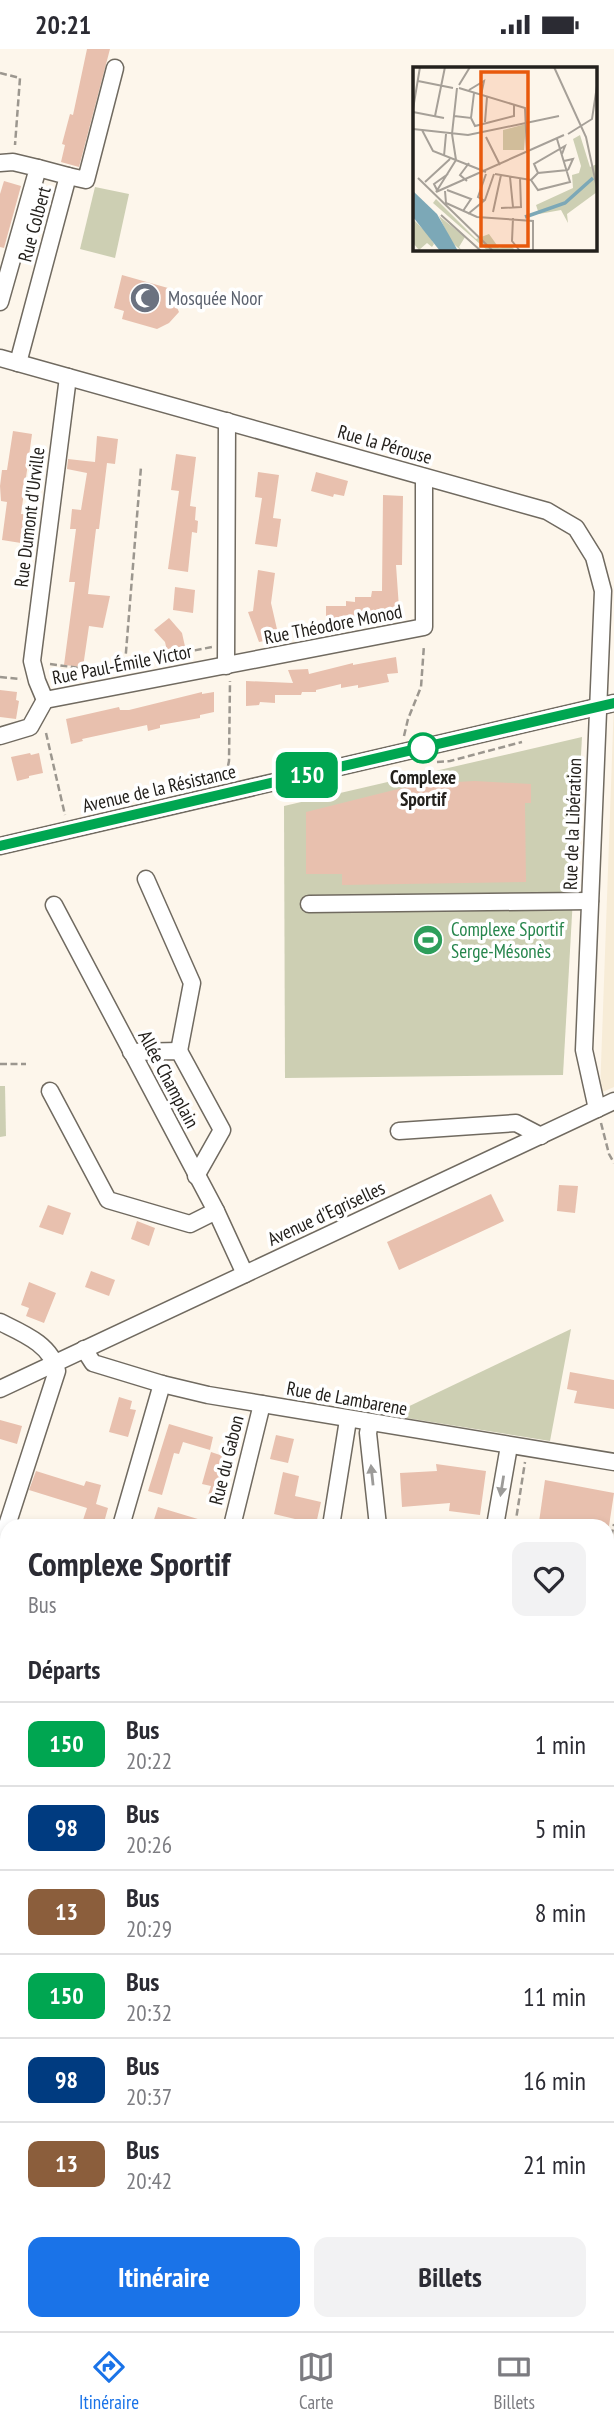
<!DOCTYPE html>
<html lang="fr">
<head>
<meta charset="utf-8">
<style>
	body { margin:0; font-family:"PT Sans Narrow",sans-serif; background:#f2f2f3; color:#2b2b33; height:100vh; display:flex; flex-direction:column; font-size:26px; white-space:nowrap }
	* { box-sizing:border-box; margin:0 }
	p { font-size:23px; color:#7c7c81 }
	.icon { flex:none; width:38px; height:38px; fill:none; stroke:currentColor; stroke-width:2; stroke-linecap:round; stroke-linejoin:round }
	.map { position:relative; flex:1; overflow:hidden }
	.sheet { position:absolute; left:0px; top:1470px; width:614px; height:812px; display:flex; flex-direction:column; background:#fff; border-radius:21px 21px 0 0; box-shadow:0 4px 10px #0003 }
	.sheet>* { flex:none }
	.badge { padding:0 14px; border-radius:10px; font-size:24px; line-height:46px }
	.map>.badge { position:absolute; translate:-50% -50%; box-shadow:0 0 0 4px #fff }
	h2 { padding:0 28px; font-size:26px; line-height:63px }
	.round { display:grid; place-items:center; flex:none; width:74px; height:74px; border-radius:14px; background:#f2f2f3 }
	.headline { display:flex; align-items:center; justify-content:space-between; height:119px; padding:0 28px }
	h1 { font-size:33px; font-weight:800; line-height:52px }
	.primary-button { display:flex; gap:14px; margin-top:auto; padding:14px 28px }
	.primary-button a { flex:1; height:80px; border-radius:14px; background:#1a73e8; color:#fff; font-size:28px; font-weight:800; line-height:80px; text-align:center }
	.primary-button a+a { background:#f2f2f3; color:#2b2b33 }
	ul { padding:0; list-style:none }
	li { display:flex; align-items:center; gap:21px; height:84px; padding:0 28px; border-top:2px solid #e1e1e2 }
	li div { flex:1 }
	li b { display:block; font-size:26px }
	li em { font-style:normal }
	li .badge { min-width:77px; font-weight:700; text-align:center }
	.status { display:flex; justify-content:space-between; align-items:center; height:49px; padding:0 35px; background:#fff; direction:ltr }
	.status svg { height:19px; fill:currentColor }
	.dock { display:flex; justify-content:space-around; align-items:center; height:98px; border-top:2px solid #e1e1e2; background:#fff; font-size:19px; color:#7c7c81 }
	.dock a { display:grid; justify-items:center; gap:4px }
	.dock .selected { color:#1a73e8 }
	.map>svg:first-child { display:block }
</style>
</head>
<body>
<div class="status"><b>20:21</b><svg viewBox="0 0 49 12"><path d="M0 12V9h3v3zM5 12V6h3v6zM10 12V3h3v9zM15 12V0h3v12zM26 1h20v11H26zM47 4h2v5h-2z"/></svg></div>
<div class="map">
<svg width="614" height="2282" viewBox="0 0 614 2282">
	<rect width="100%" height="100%" fill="#fdf6eb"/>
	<!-- industrial -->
	<polygon fill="#f7ecd7" points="614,653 614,1038 600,1044"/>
	<!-- green -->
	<g fill="#cdcfb3">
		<polygon points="95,138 129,145 115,209 80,200"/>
		<polygon points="582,688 563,1026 285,1029 284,757"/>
		<polygon points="0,1037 5,1037 6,1087 0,1088"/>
		<polygon points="571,1280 550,1392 394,1367 399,1362"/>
		<polygon points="614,1572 614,1720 607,1721 607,1573"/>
		<polygon points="7,1753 7,1800 0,1799 0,1758"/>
		<polygon points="7,2160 7,2275 196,2275 197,2282 6,2282 0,2277 0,2163"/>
	</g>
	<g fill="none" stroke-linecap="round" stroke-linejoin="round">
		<!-- stream -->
		<polyline stroke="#7ca8b7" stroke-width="5" points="607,1890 614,1887"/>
	</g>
	<!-- building -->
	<g fill="#e8c0ae">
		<polygon points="87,0 110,0 79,118 61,113 65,96 62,95 70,65 73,66"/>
		<polygon points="4,132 21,137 4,199 0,198 0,145"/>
		<polygon points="122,226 168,239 179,263 169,274 157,280 122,270 124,262 114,259"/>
		<polygon points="13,382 32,385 21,465 25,465 21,494 2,491 7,453 1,452 0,437 2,421 7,421"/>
		<polygon points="97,387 118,390 115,415 107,414 99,480 96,480 88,545 110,547 103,579 89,577 83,618 64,616 75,533 69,533 76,480 70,480 72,460 81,461 87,424 67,420 68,410 95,413"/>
		<polygon points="176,405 196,408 190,457 196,458 195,471 198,472 197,484 192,483 188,523 168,520 179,442 171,441"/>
		<polygon points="258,423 279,426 273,469 281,470 277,498 255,495 262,449 255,448"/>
		<polygon points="316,423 348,432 344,447 334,445 333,448 311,442"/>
		<polygon points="383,446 403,447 402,516 396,516 399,559 386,560 386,566 355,565 354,572 326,573 326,557 346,557 346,552 355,553 355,548 371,548 372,542 382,542"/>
		<polygon points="258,521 275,524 271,554 279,589 259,593 248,563 253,562"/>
		<polygon points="175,538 195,541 193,564 173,561"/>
		<polygon points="169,569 182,584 186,602 168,606 165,593 154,581"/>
		<polygon points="396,608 398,624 387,625 389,633 358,639 358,636 341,639 341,635 316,641 316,643 302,643 301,646 275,646 275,654 260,653 259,656 246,657 246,632 293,634 288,621 308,620 309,625 353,614 353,616"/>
		<polygon points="0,641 17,643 16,651 19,652 16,670 0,668"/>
		<polygon points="202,643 202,645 214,643 214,663 200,666 200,669 160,676 160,679 148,682 147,676 82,690 83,692 71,695 66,670 119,658 120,661 129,661"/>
		<polygon points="30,704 31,706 39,704 43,724 29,727 29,729 17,732 11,708"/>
		<polygon points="475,732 531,735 531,754 525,754 526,833 342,836 342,825 306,825 306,763 418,735"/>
		<polygon points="559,1136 578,1137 575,1164 557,1162"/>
		<polygon points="491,1145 504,1172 399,1221 387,1193"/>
		<polygon points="48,1156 71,1164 63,1186 39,1178"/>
		<polygon points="137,1172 155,1179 149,1197 131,1190"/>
		<polygon points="91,1222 115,1231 109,1247 85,1238"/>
		<polygon points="29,1233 56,1244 44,1274 26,1267 29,1259 21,1256"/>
		<polygon points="570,1323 614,1331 614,1360 574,1354 577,1342 567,1340"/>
		<polygon points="119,1348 132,1352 130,1360 136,1361 128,1388 109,1383"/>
		<polygon points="0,1371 22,1377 17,1395 0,1390"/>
		<polygon points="169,1375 213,1388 210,1401 183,1393 179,1405 174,1404 162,1446 148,1442"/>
		<polygon points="276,1386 294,1390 288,1414 270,1410"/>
		<polygon points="211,1403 223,1407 221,1413 229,1415 219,1450 208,1446 211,1437 202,1435"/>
		<polygon points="436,1415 486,1422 480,1466 449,1462 450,1454 402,1458 400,1424 437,1422"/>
		<polygon points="36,1422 84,1437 86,1432 101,1436 96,1455 108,1459 103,1477 81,1477 87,1459 29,1441"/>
		<polygon points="283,1423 299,1427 295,1447 321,1453 316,1475 274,1465"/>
		<polygon points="545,1431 614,1444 609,1477 561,1477 539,1473"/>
		<polygon points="158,1458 211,1474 210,1477 152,1477"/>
	</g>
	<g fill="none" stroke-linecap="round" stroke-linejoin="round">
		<!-- minor casing -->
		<g stroke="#706a60" stroke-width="19">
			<g id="minor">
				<polyline points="0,114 13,113 38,119 0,253"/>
				<polyline points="68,127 86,131 115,19"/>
				<polyline points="0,309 547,462 576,479 594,508 603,542 584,1001 597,1060"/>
				<polyline points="18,314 68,127 38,119"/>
				<polyline points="226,617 227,372"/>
				<polyline points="45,651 424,578 424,428"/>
				<polyline points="45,651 37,632 32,612 68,328"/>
				<polyline points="0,687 30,678 45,651"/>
				<polyline points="0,797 614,654"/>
				<polyline points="146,830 192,934 179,1002"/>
				<polyline points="309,855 590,852"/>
				<polyline points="54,856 216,1162 245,1225"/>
				<polyline points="131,1003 179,1002 222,1081 196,1127"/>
				<polyline points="50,1042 108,1151 190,1175 216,1162"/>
				<polyline points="399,1082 516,1074 541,1087"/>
				<path d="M0,1273C22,1284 51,1295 57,1322L0,1498"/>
				<polyline points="84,1300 93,1314 162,1335 208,1346 614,1413"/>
				<polyline points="0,1340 614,1052"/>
				<polyline points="370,1375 368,1384 378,1477"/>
				<polyline points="121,1477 162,1335"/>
				<polyline points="232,1477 262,1355"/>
				<polyline points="331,1477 348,1371"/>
				<polyline points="495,1477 509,1397"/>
				<polyline points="0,1677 7,1680"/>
				<polyline points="0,1745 7,1739"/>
				<polyline points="0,1907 7,1907"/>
				<polyline points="607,1946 614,1947"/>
				<polyline points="607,2214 614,2214"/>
				<polyline points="427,2275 431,2282"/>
			</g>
		</g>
		<!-- major casing -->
		<g stroke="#706a60" stroke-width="24">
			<g id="major">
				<polyline points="0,2217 7,2223"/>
				<polyline points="66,2275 74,2282"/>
			</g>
		</g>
		<!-- path -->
		<g stroke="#9c978f" stroke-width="2.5" stroke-dasharray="7 3.5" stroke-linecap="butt">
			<polyline points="0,24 20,29 15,96"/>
			<polyline points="50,615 94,621 212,598"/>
			<polyline points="125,615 141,418"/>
			<polyline points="0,628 21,630"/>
			<polyline points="46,684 65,766"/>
			<polyline points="404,687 408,670 421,638 424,596"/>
			<polyline points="437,713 450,712 522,693"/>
			<polyline points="226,727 229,712 230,632"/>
			<polyline points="0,1015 26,1015"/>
			<polyline points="601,1074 609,1105 614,1114"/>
			<polyline points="515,1477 525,1413"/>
			<polyline points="607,1508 614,1475"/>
			<polyline points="607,1539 614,1543"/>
			<polyline points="607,1561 614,1561"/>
			<polyline points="607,1855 614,1849"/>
			<polyline points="607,2110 614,2110"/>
			<polyline points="0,2141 7,2148"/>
			<polyline points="395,2275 400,2282"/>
			<polyline points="504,2282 505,2275"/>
		</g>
		<!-- minor -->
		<use href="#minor" stroke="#fff" stroke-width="16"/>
		<!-- major -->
		<use href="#major" stroke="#fff" stroke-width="21"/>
	</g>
	<!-- one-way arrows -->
	<defs><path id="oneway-solid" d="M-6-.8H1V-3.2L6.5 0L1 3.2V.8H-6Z" transform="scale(1.75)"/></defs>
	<g fill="#9c9b99">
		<use href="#oneway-solid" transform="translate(372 1426) rotate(-96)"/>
		<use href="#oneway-solid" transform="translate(502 1437) rotate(99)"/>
	</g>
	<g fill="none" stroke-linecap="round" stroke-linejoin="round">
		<!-- line casing -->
		<g stroke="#fff" stroke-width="16">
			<polyline id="line" points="0,797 614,654"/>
		</g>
		<!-- line -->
		<use href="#line" stroke="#00a651" stroke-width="10"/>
	</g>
	<!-- icons -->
	<defs>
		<g id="mosque-disc" transform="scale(1.575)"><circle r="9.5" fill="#6b7280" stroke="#fff"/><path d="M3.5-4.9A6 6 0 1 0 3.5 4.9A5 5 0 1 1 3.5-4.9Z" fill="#fff"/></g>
		<g id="stadium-disc" transform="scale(1.575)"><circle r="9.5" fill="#2e9e5b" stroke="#fff"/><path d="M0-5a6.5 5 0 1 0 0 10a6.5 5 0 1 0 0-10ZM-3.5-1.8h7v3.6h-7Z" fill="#fff"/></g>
	</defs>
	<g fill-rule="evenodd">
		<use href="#mosque-disc" x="145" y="249"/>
		<use href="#stadium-disc" x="428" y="891"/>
	</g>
	<!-- markers -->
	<circle fill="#fff" stroke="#00a651" stroke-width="3.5" cx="423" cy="699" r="14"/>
	<g text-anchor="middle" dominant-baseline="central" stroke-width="7" stroke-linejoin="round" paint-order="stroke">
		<!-- street labels -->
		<g font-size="19" fill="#23201c" stroke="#fff">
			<text transform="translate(34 175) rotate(-75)">Rue Colbert</text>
			<text transform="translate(385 395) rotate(16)">Rue la Pérouse</text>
			<text transform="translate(29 468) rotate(-83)">Rue Dumont d'Urville</text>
			<text transform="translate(333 575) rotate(-11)">Rue Théodore Monod</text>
			<text transform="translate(122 615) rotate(-11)">Rue Paul-Émile Victor</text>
			<text transform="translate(159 739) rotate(-13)">Avenue de la Résistance</text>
			<text transform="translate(572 775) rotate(-88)">Rue de la Libération</text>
			<text transform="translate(169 1030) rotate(62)">Allée Champlain</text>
			<text transform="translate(326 1164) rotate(-25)">Avenue d'Egriselles</text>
			<text transform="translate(347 1349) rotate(10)">Rue de Lambarene</text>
			<text transform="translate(226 1411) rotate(-76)">Rue du Gabon</text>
		</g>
		<!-- worship labels -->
		<g font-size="19" fill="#5b616d" stroke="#fff" text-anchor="start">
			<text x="168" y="249">Mosquée Noor</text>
		</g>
		<!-- stop labels -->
		<g font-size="19" font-weight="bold" fill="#23201c" stroke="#fff">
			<text x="423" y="728">Complexe<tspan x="423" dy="22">Sportif</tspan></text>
		</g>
		<!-- leisure labels -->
		<g font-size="19" fill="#27864d" stroke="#fff" text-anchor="start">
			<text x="451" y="880">Complexe Sportif<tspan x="451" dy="22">Serge-Mésonès</tspan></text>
		</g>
	</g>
	<!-- overview -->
	<g transform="translate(413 18)">
		<rect width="184" height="184" fill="#fdf6eb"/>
		<path d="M113,57L111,83H90V63ZM167,68L177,100L184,97V125L154,147L155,156L148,143L126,147L123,138L160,121L159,108L166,106L168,99L160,72ZM23,132L63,172L76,167L86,181L97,178L103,184H75L20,136ZM26,149L52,170L46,180L49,184L38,175ZM0,152L15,167L21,177L19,180L14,176L6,183L0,176Z" fill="#cdcfb3"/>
		<path d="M0,124L24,147L45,184H27L0,150Z" fill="#7ca8b7"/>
		<path fill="none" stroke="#7ca8b7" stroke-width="3.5" d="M112,150L152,136L180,111"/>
		<path fill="none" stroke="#a6a098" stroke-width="2" d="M141,0L173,70L184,121M5,14L40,21M46,18L57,0M46,21L112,41L114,86M56,23L71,14L68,28M0,42L7,0M0,45L31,51M22,49L32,0M41,49L58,51L61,26M58,51L62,59L101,49V38M72,55L74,30M0,62L55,68L146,49M9,63L20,84L73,105M155,67L179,52L184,19M73,70L87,98M31,89L33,67M43,93L39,67L44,21M151,94L160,92L155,103M125,106L121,97L152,79L149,87M82,107L118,113M97,110L100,140M5,111L80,184M118,113L125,123L157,115L144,72M118,113L125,106L155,103M54,114L47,108L56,96M12,115L37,92M24,123L21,117L35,107M34,123L58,132L50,144M32,124L33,136L64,150L120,154V184M23,125L151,68M23,125L43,93M72,134L65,130L73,107M88,141L108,140L107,111M80,145L88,108M55,147L72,133L81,107M28,148L68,184M100,151L99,174L107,184"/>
		<path fill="#e8590c" fill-opacity="0.15" stroke="#e8590c" stroke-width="3.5" d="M68,5H115V179H68Z"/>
		<rect width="184" height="184" fill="none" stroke="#23201c" stroke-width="3.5"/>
	</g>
</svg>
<b class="badge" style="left:307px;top:726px;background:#00a651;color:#fff">150</b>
<section class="sheet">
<div class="headline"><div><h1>Complexe Sportif</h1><p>Bus</p></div><a class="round"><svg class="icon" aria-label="heart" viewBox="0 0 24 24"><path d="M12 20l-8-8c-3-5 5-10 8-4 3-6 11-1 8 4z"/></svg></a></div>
<h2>Départs</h2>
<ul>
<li><span class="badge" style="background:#00a651;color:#fff">150</span><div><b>Bus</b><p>20:22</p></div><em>1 min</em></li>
<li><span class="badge" style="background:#003b80;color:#fff">98</span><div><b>Bus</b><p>20:26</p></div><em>5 min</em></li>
<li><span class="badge" style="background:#8b5e3c;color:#fff">13</span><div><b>Bus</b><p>20:29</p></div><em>8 min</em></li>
<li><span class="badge" style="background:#00a651;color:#fff">150</span><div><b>Bus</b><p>20:32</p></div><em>11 min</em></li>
<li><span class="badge" style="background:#003b80;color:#fff">98</span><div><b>Bus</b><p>20:37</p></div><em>16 min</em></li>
<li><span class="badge" style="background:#8b5e3c;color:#fff">13</span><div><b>Bus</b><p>20:42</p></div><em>21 min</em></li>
</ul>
<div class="primary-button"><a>Itinéraire</a><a>Billets</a></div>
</section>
</div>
<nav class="dock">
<a class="selected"><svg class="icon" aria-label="directions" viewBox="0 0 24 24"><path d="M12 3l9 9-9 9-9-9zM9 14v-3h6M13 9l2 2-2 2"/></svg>Itinéraire</a>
<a><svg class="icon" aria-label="map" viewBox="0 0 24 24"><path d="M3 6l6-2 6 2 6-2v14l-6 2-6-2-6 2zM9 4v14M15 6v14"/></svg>Carte</a>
<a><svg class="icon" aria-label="tickets" viewBox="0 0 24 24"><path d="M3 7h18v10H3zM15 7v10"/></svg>Billets</a>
</nav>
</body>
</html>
